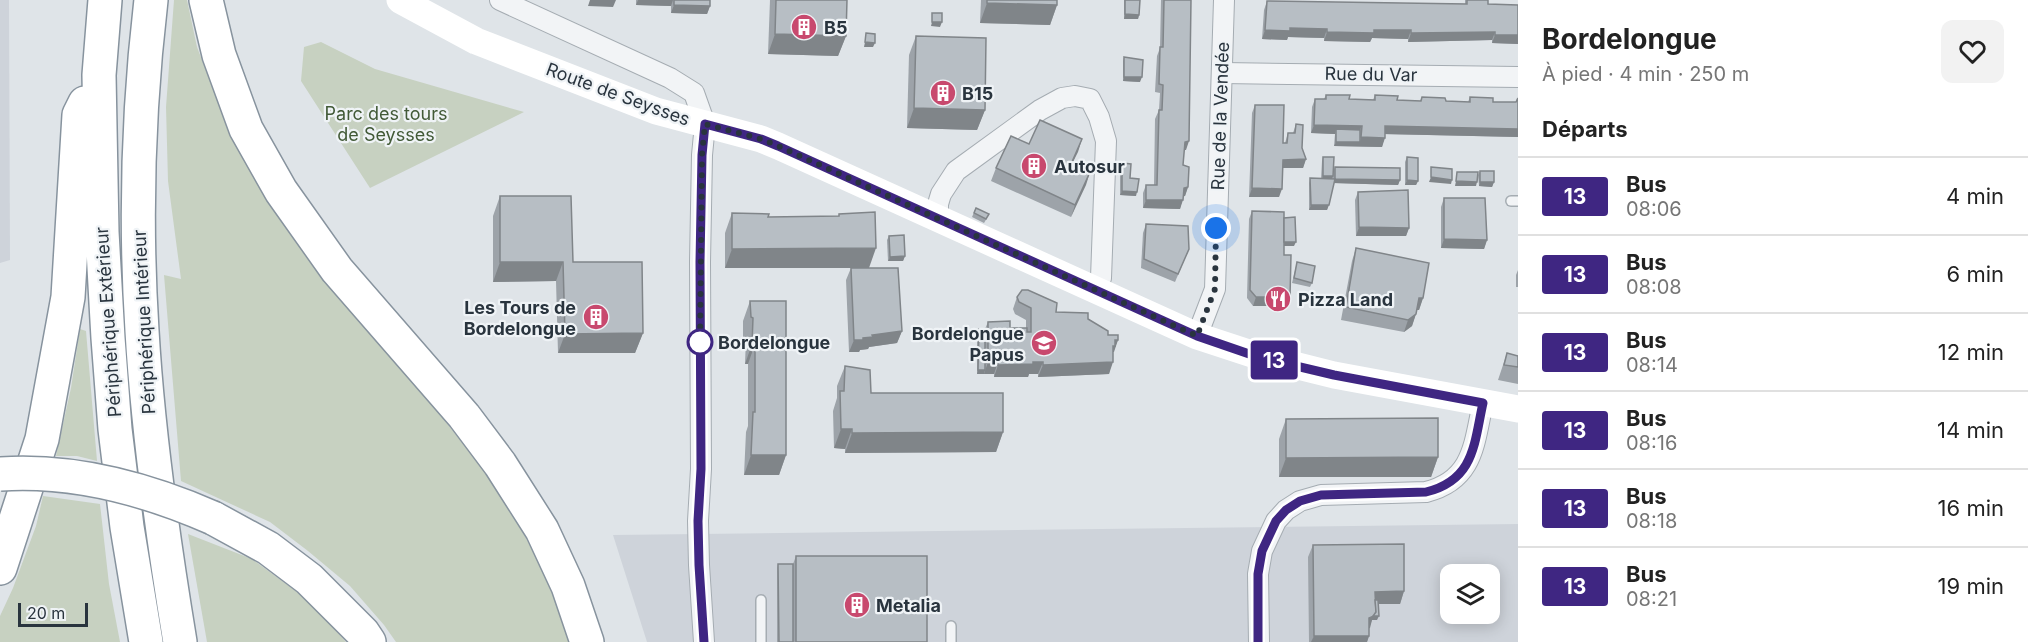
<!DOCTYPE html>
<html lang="fr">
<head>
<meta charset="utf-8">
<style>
	body { margin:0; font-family:Inter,sans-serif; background:#f2f2f2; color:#222; height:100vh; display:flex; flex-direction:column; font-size:22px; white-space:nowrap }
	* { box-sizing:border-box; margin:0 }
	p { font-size:20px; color:#767676 }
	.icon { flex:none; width:33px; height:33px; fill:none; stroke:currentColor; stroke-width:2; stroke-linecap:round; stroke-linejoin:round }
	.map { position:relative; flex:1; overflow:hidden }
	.side { display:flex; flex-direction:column; background:#fff; width:510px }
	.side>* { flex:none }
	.badge { padding:0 12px; border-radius:4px; font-size:21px; line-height:39px }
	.buttons { position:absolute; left:1440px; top:564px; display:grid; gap:12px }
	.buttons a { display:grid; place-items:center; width:60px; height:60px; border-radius:12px; background:#fff; box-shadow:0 3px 15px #0003; font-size:30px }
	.scale { position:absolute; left:18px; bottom:15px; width:70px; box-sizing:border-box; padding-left:6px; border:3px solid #29343e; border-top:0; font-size:16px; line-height:21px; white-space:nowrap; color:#29343e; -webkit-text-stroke:4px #eff3f6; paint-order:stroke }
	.you { position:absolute; width:30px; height:30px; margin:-15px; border:4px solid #fff; border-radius:50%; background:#1a73e8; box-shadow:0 0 0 9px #1a73e833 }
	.map>.badge { position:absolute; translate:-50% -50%; box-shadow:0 0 0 3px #fff }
	h2 { padding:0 24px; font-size:22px; line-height:54px }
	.round { display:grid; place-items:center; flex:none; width:63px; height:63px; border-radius:12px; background:#f2f2f2 }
	.headline { display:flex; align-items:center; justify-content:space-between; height:102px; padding:0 24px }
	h1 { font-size:28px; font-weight:700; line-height:45px }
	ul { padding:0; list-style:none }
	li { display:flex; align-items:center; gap:18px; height:78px; padding:0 24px; border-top:2px solid #e0e0e0 }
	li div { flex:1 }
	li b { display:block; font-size:22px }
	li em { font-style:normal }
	li .badge { min-width:66px; font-weight:700; text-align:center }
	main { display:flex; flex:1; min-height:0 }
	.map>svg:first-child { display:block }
</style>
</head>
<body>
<main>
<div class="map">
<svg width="1518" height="642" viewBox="0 0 1518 642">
	<rect width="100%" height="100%" fill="#dfe4e8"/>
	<!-- built -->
	<g fill="#ced3da" fill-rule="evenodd">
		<polygon points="0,0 9,0 10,260 0,263"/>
		<path d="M1518,524V642H647L613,535ZM1450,574H1490V614H1450Z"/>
	</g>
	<!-- green -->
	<g fill="#c7d1c1">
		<polygon points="174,0 187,0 197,47 221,110 252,172 484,471 519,525 548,580 570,642 396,642 384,625 350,586 308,551 270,522 181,481 164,275 181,279 168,181 166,107"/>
		<polygon points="321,42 375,69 524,112 370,188 301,81 304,47"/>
		<polygon points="80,329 86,331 97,461 77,456 56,456 71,388"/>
		<polygon points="43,496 100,504 109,584 120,642 0,642 0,616 13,588 36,526"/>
		<polygon points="188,534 252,559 311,602 346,642 207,642"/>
	</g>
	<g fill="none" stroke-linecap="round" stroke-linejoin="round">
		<!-- service casing -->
		<g stroke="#a5acb2" stroke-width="12">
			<g id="service">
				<polyline points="1511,201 1518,201"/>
				<polyline points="761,600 761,642"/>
				<polyline points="951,626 951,642"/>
			</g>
		</g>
		<!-- minor casing -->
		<g stroke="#a5acb2" stroke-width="22">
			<g id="minor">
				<polyline points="500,0 670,78 694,93 705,124 702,155 700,262 701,469 698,521 699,565 704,642"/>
				<polyline points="1223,73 1518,77"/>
				<polyline points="938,218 938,204 941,194 956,171 1040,110 1062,98 1075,96 1090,99 1099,117 1106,141 1101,278 1096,291"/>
				<polyline points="1197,336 1215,289 1224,0"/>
				<path d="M1259,642L1258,574L1262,551L1276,521L1286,510L1300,501L1321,495L1426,492C1474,480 1474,443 1483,403"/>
			</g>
		</g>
		<!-- motorway casing -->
		<g stroke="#87939e" stroke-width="36">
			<g id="motorway">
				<polyline points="105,0 99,75 102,232 108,338 115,429 127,527 146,642"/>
				<path d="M151,0C138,110 135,221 142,331C148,435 163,539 180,642"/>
				<polyline points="206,0 219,55 246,129 281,191 337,270 464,416 500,464 542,530 568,586 587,642"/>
				<polyline points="213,518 268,548 309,579 363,633 369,642"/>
				<polyline points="0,568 42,439 68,297 79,115 85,103"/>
			</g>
		</g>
		<!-- service -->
		<use href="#service" stroke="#f2f4f6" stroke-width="9"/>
		<!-- minor -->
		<use href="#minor" stroke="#f2f4f6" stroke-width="20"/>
		<!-- secondary -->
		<polyline stroke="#fff" stroke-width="27" points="400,0 476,41 656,111 761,139 778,146 1197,336 1258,356 1334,375 1518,409"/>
		<!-- motorway -->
		<use href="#motorway" stroke="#fff" stroke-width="33"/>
		<!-- motorway-bridge casing -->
		<g stroke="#87939e" stroke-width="36" stroke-linecap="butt">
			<path id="motorway-bridge" d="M0,474C74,469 147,489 213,518"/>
		</g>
		<!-- motorway-bridge -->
		<use href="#motorway-bridge" stroke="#fff" stroke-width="33"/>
	</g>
	<!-- wall -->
	<g fill="#9da3a9">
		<polygon points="636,0 710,0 710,6 707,14 671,13 671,6 636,5"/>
		<polygon points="770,0 847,0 846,36 838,56 768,54"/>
		<polygon points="981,0 1057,0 1057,5 1050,25 980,23"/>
		<polygon points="1124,0 1140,0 1139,15 1138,19 1124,19"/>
		<polygon points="1161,0 1191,0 1186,150 1184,150 1183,165 1188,187 1185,196 1183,196 1180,209 1143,208 1143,193 1146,185 1154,185 1155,119 1159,110 1160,93 1155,92 1157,56 1160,48"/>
		<polygon points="1465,0 1488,0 1488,4 1518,5 1518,44 1492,43 1492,40 1408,42 1408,39 1372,38 1370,42 1324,41 1324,38 1288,37 1287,40 1262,39 1264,10 1267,1 1465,4"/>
		<polygon points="916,36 985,110 977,130 907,128 909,55"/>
		<polygon points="1124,57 1140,82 1123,81 1123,61"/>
		<polygon points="1326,95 1349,99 1373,100 1375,95 1397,100 1420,101 1422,97 1446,101 1468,102 1470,97 1493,102 1516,102 1517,98 1518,137 1385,134 1382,147 1334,146 1335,134 1311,133 1312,107 1315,99 1324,99"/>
		<polygon points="1255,105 1283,143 1285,143 1288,133 1293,133 1296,124 1302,148 1306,159 1303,168 1283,168 1279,197 1249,197 1252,113"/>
		<polygon points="1082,139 1072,164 1090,172 1071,217 991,181 996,168 1029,144"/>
		<polygon points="1323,157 1333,176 1332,179 1333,179 1333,172 1335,167 1400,180 1398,185 1334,183 1327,210 1309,210 1309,183 1310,178 1321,179 1322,161"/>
		<polygon points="1407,157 1418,181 1416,185 1405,185 1405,162"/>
		<polygon points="1122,163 1130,178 1136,196 1120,195 1120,168"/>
		<polygon points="1480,171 1494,182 1492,187 1479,186 1478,175"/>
		<polygon points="1358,192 1409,228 1406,236 1356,236 1355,200"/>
		<polygon points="500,196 573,262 643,333 635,353 558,353 556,281 493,282 493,216"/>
		<polygon points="1444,198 1487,240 1484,249 1441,248 1441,207"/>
		<polygon points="976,208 987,218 984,223 972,217"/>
		<polygon points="1252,211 1284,218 1294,246 1284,246 1284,255 1290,297 1287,306 1253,306 1247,298 1249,219"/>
		<polygon points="732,213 768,217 869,268 725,268 725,233"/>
		<polygon points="1146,224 1189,249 1175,282 1141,268 1143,233"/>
		<polygon points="889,236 905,256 903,261 888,261 887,240"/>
		<polygon points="1356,248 1423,298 1419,310 1417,310 1412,326 1404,332 1341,320 1352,261"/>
		<polygon points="1297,262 1312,283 1310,287 1292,283"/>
		<polygon points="851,268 902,331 897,343 869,347 868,349 860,350 859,352 849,352 846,280"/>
		<polygon points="1518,270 1518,287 1516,287 1516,275"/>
		<polygon points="1017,297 1056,312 1088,319 1108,335 1118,340 1113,352 1109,374 1038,377 1038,374 1029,374 1028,377 994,377 994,374 977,374 977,334 979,329 985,329 988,322 1010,328 1026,328 1026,320 1015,314 1013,309"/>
		<polygon points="750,301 786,455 779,475 744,475 746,432 748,426 748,364 745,364 746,338 743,337 743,321"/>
		<polygon points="1507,353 1518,356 1518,384 1498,380"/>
		<polygon points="845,366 871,393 1003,432 996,452 845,453 845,449 834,448 833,411 837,398 837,386"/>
		<polygon points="1286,419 1438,457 1431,477 1279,477 1279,439"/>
		<polygon points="1313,545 1404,591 1400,604 1378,604 1377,620 1372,620 1369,628 1369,636 1367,642 1309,642 1308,557"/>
		<polygon points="796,556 927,642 777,642 777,568 778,564 793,564"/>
	</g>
	<!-- shaded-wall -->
	<g fill="#808589">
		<polygon points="590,0 616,0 613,7 588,6"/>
		<polygon points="638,0 673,0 671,6 636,5"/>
		<polygon points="987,3 1057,5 1050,25 980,23"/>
		<polygon points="674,5 710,6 707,14 671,13"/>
		<polygon points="1125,14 1139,15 1138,19 1124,19"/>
		<polygon points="932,22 942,22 940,27 931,26"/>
		<polygon points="1290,28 1327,29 1324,38 1288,37 1287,40 1262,39 1265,30"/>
		<polygon points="1374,30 1411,30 1408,39 1372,38 1370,42 1324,41 1327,32"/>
		<polygon points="1495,32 1492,40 1408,42 1411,33"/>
		<polygon points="775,34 846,36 838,56 768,54"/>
		<polygon points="1495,35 1518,35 1518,44 1492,43"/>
		<polygon points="865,42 875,43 873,47 864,47"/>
		<polygon points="1124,77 1142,77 1140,82 1123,81"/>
		<polygon points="914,108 985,110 977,130 907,128"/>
		<polygon points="1314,125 1362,126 1358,134 1336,129 1335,134 1311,133"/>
		<polygon points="1385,126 1518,129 1518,137 1382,134"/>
		<polygon points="1361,137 1385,138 1382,147 1334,146 1336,142 1360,142"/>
		<polygon points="1082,139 1078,152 1066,176 1071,164"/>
		<polygon points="1189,141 1186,150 1182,150 1185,142"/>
		<polygon points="1306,159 1303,168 1280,168 1283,160"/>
		<polygon points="1090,172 1086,185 1071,217 1075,205"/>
		<polygon points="1323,176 1333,176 1332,181 1321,181"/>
		<polygon points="1431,177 1452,180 1451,184 1429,182"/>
		<polygon points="1335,179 1400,180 1398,185 1333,183"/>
		<polygon points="1407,180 1418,181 1416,185 1405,185"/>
		<polygon points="1456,181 1477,182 1476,186 1455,186"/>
		<polygon points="1480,182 1494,182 1492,187 1479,186"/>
		<polygon points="1188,187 1185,196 1181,197 1184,188"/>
		<polygon points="1252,188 1282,189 1279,197 1249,197"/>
		<polygon points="1122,191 1137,192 1136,196 1120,195"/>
		<polygon points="1146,200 1183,200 1180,209 1143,208"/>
		<polygon points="1311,205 1329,205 1327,210 1309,210"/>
		<polygon points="1359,227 1409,228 1406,236 1356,236"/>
		<polygon points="1444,239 1487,240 1484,249 1441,248"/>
		<polygon points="1283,242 1296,242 1294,246 1281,246"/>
		<polygon points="876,248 869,268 725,268 732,249"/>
		<polygon points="905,256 903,261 888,261 890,257"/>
		<polygon points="500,262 563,262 556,281 493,282"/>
		<polygon points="1256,297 1290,297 1287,306 1253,306"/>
		<polygon points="1419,298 1423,298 1419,310 1414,310"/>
		<polygon points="1416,314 1412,326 1404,332 1408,320"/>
		<polygon points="902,331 897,343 869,347 868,349 860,350 859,352 849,352 854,340 863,338 872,335"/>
		<polygon points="643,333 635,353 558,353 565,334"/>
		<polygon points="1115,340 1118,340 1114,352 1111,352"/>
		<polygon points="752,344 755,344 748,364 745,364"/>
		<polygon points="988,362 998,362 994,374 984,374"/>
		<polygon points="1033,362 1043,362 1038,374 1029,374 1028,377 994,377 998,365"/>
		<polygon points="1113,362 1109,374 1038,377 1043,365"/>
		<polygon points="978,370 985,370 984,374 977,374"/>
		<polygon points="841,429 852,429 845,449 834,448"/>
		<polygon points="1003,432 996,452 845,453 852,433"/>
		<polygon points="751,455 786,455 779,475 744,475"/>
		<polygon points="1438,457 1431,477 1279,477 1286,458"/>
		<polygon points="1404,591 1400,604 1373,604 1375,592"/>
		<polygon points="1373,616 1379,616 1377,620 1372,620 1370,628 1365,630 1369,618"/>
		<polygon points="1314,636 1369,636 1367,642 1311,642"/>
	</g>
	<!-- building -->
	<g fill="#b7bec4" stroke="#808589" stroke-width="1.5">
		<polygon points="674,0 710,0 710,6 674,5"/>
		<polygon points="776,0 847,0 846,36 775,34"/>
		<polygon points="987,0 1057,0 1057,5 987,3"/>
		<polygon points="1125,0 1140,0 1139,15 1125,14"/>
		<polygon points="1164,0 1191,0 1189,141 1185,142 1183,165 1189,167 1188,187 1184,188 1183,200 1146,200 1146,185 1157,185 1159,110 1162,110 1163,85 1159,84 1160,47 1163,47"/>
		<polygon points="1467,0 1488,0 1488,4 1518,5 1518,35 1495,35 1495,32 1411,33 1411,30 1374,30 1374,33 1327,32 1327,29 1290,28 1290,31 1265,30 1267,1 1467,4"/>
		<rect x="932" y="13" width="10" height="9"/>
		<polygon points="866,33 875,34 875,43 865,42"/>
		<polygon points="916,36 986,38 985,110 914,108"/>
		<polygon points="1124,57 1143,60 1142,77 1124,77"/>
		<polygon points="1326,95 1350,95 1349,99 1375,100 1375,95 1398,96 1397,100 1421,101 1422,97 1445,98 1446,101 1470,102 1470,97 1493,98 1493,102 1516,102 1518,98 1518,129 1385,126 1385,138 1361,137 1362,126 1314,125 1315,99 1326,99"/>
		<polygon points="1255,105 1284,105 1283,143 1287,143 1288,133 1295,133 1296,124 1303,125 1302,148 1306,159 1283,160 1282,189 1252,188"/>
		<polygon points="1040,120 1082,139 1071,164 1090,172 1075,205 996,168 1011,136 1029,144"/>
		<polygon points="1336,129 1360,130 1360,142 1336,142"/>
		<polygon points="1323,157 1334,157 1333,176 1323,176"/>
		<polygon points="1407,157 1418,158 1418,181 1407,180"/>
		<polygon points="1122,163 1131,164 1130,178 1139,179 1137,192 1122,191"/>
		<polygon points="1335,167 1400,168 1400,180 1335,179"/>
		<polygon points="1431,167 1452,169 1452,180 1431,177"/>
		<rect x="1480" y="171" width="14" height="11"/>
		<polygon points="1457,172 1478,172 1477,182 1456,181"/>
		<polygon points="1310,178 1335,179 1329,205 1311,205"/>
		<polygon points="1408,190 1409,228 1359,227 1358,192"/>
		<polygon points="500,196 571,196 573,262 642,262 643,333 565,334 563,262 500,262"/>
		<polygon points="1444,198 1485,198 1487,240 1444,239"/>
		<polygon points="976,208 989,214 986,219 974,213"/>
		<polygon points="1252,211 1284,212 1284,255 1291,255 1290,297 1256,297 1250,290"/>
		<polygon points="875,212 876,248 732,249 732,213 769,214 768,217 839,216 839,214"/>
		<polygon points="1295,217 1296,242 1284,242 1284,218"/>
		<polygon points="1146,224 1188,226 1189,249 1178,274 1144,259"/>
		<polygon points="904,235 905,256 890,257 889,236"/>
		<polygon points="1356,248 1429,263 1423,298 1419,298 1416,314 1408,320 1346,307"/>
		<polygon points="1297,262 1315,266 1312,283 1294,278"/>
		<polygon points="851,268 898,268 902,331 872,335 873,337 863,338 863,340 854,340"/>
		<polygon points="1022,290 1028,290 1057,303 1056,312 1088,313 1088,319 1108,331 1108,335 1118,335 1118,340 1115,340 1115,346 1113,346 1113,362 1043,365 1043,362 1033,362 1033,364 998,365 998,362 988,362 988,322 1010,321 1010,328 1027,328 1027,332 1031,332 1031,308 1019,302 1017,297"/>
		<polygon points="750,301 786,301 786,455 751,455 753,412 755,412 755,344 752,344 753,318 751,317"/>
		<polygon points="979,329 985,329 985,370 978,370"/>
		<polygon points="1507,353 1518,356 1518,367 1504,365"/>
		<polygon points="845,366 870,370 871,393 1003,393 1003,432 852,433 852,429 841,429 840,391 844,391"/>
		<polygon points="1438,418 1438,457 1286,458 1286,419"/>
		<polygon points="1404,544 1404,591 1375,592 1376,612 1374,616 1369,618 1369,636 1314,636 1313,545"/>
		<rect x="796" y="556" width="131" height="86"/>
		<polygon points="778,564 793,564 793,642 779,642"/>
		<polygon points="1375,600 1378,600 1379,616 1373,616 1376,612"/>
	</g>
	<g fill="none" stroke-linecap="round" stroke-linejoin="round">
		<!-- line casing -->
		<g stroke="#fff" stroke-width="14">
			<path id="line" d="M704,642L699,565L698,521L701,469L700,262L702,155L705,124L761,139L778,146L1197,336L1258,357L1334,375L1483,403C1474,443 1475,480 1426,492L1321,495L1300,501L1286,510L1276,521L1262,551L1258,574V642"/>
		</g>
		<!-- line -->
		<use href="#line" stroke="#3f2682" stroke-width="9"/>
		<!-- walk -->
		<polyline stroke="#29343e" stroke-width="6" stroke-dasharray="0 10.8" points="700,342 700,345 702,155 705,124 761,139 778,146 1197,336 1215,289 1216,228"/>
	</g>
	<!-- icons -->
	<defs>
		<g id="building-disc" transform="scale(1.35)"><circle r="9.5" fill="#c8496e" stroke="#eff3f6"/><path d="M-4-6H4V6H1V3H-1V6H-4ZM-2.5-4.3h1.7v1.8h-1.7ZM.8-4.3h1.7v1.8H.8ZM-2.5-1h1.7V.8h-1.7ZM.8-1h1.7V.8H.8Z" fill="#fff"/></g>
		<g id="restaurant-disc" transform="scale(1.35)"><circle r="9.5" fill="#c8496e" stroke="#eff3f6"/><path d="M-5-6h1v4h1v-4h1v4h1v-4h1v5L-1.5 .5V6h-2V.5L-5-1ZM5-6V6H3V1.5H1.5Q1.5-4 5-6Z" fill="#fff"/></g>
		<g id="school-disc" transform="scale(1.35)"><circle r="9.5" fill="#c8496e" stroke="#eff3f6"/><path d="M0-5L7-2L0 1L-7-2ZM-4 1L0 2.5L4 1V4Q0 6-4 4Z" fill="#fff"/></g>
	</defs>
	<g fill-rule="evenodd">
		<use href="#building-disc" x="804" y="27"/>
		<use href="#building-disc" x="943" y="93"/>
		<use href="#building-disc" x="1034" y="166"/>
		<use href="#restaurant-disc" x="1278" y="299"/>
		<use href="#building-disc" x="596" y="317"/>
		<use href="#school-disc" x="1044" y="343"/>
		<use href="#building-disc" x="857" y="605"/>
	</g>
	<!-- markers -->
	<circle fill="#fff" stroke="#3f2682" stroke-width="3" cx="700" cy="342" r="12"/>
	<g text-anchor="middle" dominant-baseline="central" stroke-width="4.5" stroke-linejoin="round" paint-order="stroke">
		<!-- poi labels -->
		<g font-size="18" font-weight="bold" fill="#29343e" stroke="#eff3f6" text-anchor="start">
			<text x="824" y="27">B5</text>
			<text x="962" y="93">B15</text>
			<text x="1054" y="166">Autosur</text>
			<text x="1298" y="299">Pizza Land</text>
			<text x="576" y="307" text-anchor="end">Les Tours de<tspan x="576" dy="21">Bordelongue</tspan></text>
			<text x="1024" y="333" text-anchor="end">Bordelongue<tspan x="1024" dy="21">Papus</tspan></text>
			<text x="876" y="605">Metalia</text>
		</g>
		<!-- street labels -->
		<g font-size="18" fill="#29343e" stroke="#eff3f6">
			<text transform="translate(1371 74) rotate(1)">Rue du Var</text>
			<text transform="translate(618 94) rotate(20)">Route de Seysses</text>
			<text transform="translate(1220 116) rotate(-88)">Rue de la Vendée</text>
			<text transform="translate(108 322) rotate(-94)">Périphérique Extérieur</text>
			<text transform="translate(144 322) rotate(-93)">Périphérique Intérieur</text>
		</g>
		<!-- park labels -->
		<g font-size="18" fill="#425a37" stroke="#eff3f6">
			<text x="386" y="113">Parc des tours<tspan x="386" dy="21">de Seysses</tspan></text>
		</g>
		<!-- stop labels -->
		<g font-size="18" font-weight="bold" fill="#29343e" stroke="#eff3f6" text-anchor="start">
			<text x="718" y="342">Bordelongue</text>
		</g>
	</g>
</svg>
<div class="buttons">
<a><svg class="icon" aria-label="layers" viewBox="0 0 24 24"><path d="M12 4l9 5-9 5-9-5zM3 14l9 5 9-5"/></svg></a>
</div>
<div class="scale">20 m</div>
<div class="you" style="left:1216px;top:228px"></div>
<b class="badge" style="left:1274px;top:360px;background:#3f2682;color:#fff">13</b>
</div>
<section class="side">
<div class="headline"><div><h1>Bordelongue</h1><p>À pied · 4 min · 250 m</p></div><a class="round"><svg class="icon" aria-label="heart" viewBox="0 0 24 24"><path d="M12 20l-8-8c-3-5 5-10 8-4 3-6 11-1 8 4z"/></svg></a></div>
<h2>Départs</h2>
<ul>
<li><span class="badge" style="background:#3f2682;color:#fff">13</span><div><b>Bus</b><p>08:06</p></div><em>4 min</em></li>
<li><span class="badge" style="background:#3f2682;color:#fff">13</span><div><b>Bus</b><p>08:08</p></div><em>6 min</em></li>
<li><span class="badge" style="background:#3f2682;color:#fff">13</span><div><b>Bus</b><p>08:14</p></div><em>12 min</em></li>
<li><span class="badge" style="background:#3f2682;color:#fff">13</span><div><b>Bus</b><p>08:16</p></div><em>14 min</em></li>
<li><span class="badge" style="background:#3f2682;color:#fff">13</span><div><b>Bus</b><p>08:18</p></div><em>16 min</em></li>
<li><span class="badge" style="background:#3f2682;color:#fff">13</span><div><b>Bus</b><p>08:21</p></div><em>19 min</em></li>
</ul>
</section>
</main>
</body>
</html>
